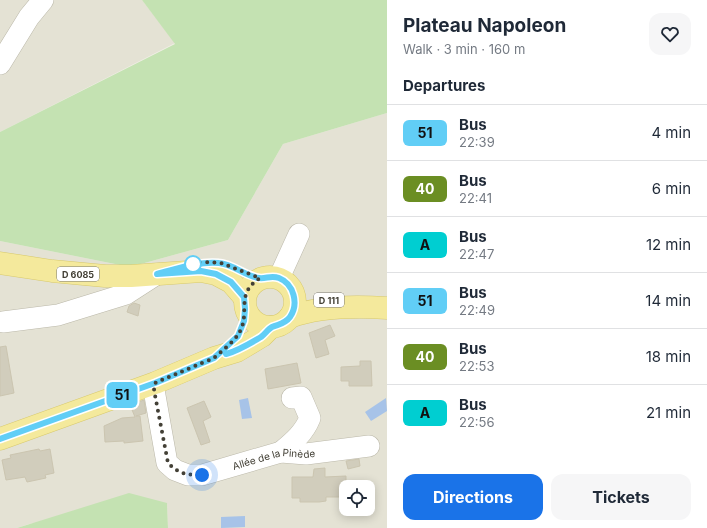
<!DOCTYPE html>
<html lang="en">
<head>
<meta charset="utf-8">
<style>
	body { margin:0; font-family:Inter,sans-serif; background:#f6f6f7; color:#1f2937; height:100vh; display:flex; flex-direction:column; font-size:15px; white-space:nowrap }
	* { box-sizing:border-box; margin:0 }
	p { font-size:13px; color:#747a83 }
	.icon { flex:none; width:22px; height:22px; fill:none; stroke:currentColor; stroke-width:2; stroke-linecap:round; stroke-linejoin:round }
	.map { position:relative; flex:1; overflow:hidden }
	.details { display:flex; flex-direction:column; background:#fff; width:320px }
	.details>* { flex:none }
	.badge { padding:0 8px; border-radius:6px; font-size:14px; line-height:26px }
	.fabs { position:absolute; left:339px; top:480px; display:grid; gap:8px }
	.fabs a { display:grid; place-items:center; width:36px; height:36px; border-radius:8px; background:#fff; box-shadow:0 2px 10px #0003; font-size:20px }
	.you { position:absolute; width:20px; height:20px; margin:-10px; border:3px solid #fff; border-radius:50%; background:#1a73e8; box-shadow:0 0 0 6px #1a73e833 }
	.map>.badge { position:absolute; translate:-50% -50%; box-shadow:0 0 0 2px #fff }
	h2 { padding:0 16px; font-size:15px; line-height:36px }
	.round { display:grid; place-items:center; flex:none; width:42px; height:42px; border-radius:12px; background:#f6f6f7 }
	.summary { display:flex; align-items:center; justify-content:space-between; height:68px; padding:0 16px }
	h1 { font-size:19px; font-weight:700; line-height:30px }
	.primary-button { display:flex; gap:8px; margin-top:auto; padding:8px 16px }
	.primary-button a { flex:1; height:46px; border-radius:12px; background:#1a73e8; color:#fff; font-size:16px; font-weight:700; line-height:46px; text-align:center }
	.primary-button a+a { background:#f6f6f7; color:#1f2937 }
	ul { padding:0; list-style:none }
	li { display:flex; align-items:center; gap:12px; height:56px; padding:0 16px; border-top:1px solid #e0e1e3 }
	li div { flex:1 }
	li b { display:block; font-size:15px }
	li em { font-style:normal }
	li .badge { min-width:44px; font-weight:700; text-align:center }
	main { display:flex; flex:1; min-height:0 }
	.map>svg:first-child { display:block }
</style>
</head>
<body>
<main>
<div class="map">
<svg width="387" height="528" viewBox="0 0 387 528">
	<rect width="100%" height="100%" fill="#f1efe6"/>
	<!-- residential -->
	<g fill="#e4e2d4" fill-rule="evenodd">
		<polygon points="0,0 142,0 175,43 0,132"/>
		<path d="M387,113V528H168L167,503L29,524L17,528H0V241L130,267L228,240L283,144ZM346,487H368V509H346Z"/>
	</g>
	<!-- green -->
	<g fill="#c4e2b2">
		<polygon points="142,0 387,0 387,113 283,144 228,240 130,267 0,241 0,132 175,44"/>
		<polygon points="129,493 167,503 168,528 17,528"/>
	</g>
	<!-- water -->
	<g fill="#a7c3e8">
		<polygon points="248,398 252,418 242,419 239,400"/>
		<polygon points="386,398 387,411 371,421 365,412"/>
		<polygon points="245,516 245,527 221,528 221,517"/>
	</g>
	<!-- building -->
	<g fill="#d1cdbc" stroke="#cbc5b0">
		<polygon points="134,303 140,305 138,316 127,312 129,306"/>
		<polygon points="330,325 335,336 325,340 329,354 316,358 309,333"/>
		<polygon points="6,346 14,393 0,396 0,347"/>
		<polygon points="360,361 371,361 372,386 349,386 349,381 341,381 341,367 360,366"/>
		<polygon points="297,363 301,383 268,389 265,369"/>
		<polygon points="144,400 146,413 136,416 140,416 143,441 124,443 124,441 105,442 104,426 122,418 135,417 130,405"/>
		<polygon points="204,401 211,417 203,421 210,442 201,445 187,408"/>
		<polygon points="39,449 40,451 50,449 54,473 45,475 46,478 27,482 25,477 6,480 2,460 11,458 10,455"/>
		<polygon points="359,459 360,466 348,469 346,461"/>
		<polygon points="325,468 325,477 346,476 346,497 326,497 326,501 319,502 300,502 300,498 292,498 292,477 313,477 314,469"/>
	</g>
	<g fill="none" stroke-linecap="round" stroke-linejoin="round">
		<!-- minor casing -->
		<g stroke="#bbb8a9" stroke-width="22">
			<g id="minor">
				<polyline points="0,64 29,17 43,0"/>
				<polyline points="279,278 299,234"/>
				<polyline points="3,322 58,315 126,294 157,274"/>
				<path id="s1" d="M155,383L154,390L167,463L175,470L188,475H202L281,452L306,454L369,446"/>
				<path d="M281,452C293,442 304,433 310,418L301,397L292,398"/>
			</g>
		</g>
		<!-- major casing -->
		<g stroke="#d7c96d" stroke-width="23">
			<g id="major">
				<polyline points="0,263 52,271 105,276 131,276 201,271 216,274 231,282 244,297"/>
				<circle cx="270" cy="302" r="25"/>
				<path d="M290,317C320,306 355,306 387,308"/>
				<polyline points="0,439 155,383 214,358 237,351 262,336 271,327"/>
			</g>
		</g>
		<!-- minor -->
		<use href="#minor" stroke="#fff" stroke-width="21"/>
		<!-- major -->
		<use href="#major" stroke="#f4e99c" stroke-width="22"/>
	</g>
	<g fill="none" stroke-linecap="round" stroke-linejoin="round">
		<!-- line casing -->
		<g stroke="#fff" stroke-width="9">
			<path id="line" d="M0,439L155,383L214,358L238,336L244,321L245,309L244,297L231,282L216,274L201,271L157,274C177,269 198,261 219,263C233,264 245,276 259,278C266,279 271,275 279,278C294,284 299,304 290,317C285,324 279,324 272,327C268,329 265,334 261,337C249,344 238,351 226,354"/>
		</g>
		<!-- line -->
		<use href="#line" stroke="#61cef6" stroke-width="6"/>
		<!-- walk -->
		<path stroke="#434036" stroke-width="4" stroke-dasharray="0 7.2" d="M193,264L204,262L221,263L260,278C233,295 253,315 237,336C233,342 221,352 215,357C209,361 201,363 195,366C181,372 168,377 155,383L154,390L168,463C179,474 187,475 202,475"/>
	</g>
	<!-- markers -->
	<circle fill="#fff" stroke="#61cef6" stroke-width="2" cx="193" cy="264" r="8"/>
	<g text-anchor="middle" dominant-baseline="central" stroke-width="3" stroke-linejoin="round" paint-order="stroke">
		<!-- shield labels -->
		<g fill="#fff" stroke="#7b7972" stroke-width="1">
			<rect x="57" y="267" width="42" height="14" rx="3"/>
			<rect x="314" y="293" width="30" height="14" rx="3"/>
		</g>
		<g font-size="9" font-weight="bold" fill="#434036">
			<text x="78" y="274">D 6085</text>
			<text x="329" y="300">D 111</text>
		</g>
		<!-- street labels -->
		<g font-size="10" fill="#434036" stroke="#fff">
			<text stroke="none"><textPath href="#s1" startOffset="194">Allée de la Pinède</textPath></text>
		</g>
	</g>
</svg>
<div class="fabs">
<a><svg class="icon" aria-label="locate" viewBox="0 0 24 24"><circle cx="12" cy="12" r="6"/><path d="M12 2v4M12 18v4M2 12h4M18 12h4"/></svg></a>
</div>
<div class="you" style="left:202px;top:475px"></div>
<b class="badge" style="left:122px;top:395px;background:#61cef6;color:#111">51</b>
</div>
<section class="details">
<div class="summary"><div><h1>Plateau Napoleon</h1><p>Walk · 3 min · 160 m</p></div><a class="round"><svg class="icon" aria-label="heart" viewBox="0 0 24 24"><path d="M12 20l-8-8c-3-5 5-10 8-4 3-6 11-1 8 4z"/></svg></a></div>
<h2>Departures</h2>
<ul>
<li><span class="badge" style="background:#61cef6;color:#111">51</span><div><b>Bus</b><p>22:39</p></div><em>4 min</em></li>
<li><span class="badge" style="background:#6b8e23;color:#fff">40</span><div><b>Bus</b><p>22:41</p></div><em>6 min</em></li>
<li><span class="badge" style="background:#00ced1;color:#111">A</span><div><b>Bus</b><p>22:47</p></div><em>12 min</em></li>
<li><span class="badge" style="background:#61cef6;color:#111">51</span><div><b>Bus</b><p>22:49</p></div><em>14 min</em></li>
<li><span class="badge" style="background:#6b8e23;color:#fff">40</span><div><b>Bus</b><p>22:53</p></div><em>18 min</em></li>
<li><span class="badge" style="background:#00ced1;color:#111">A</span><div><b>Bus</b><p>22:56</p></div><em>21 min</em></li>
</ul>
<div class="primary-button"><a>Directions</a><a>Tickets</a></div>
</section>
</main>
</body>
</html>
